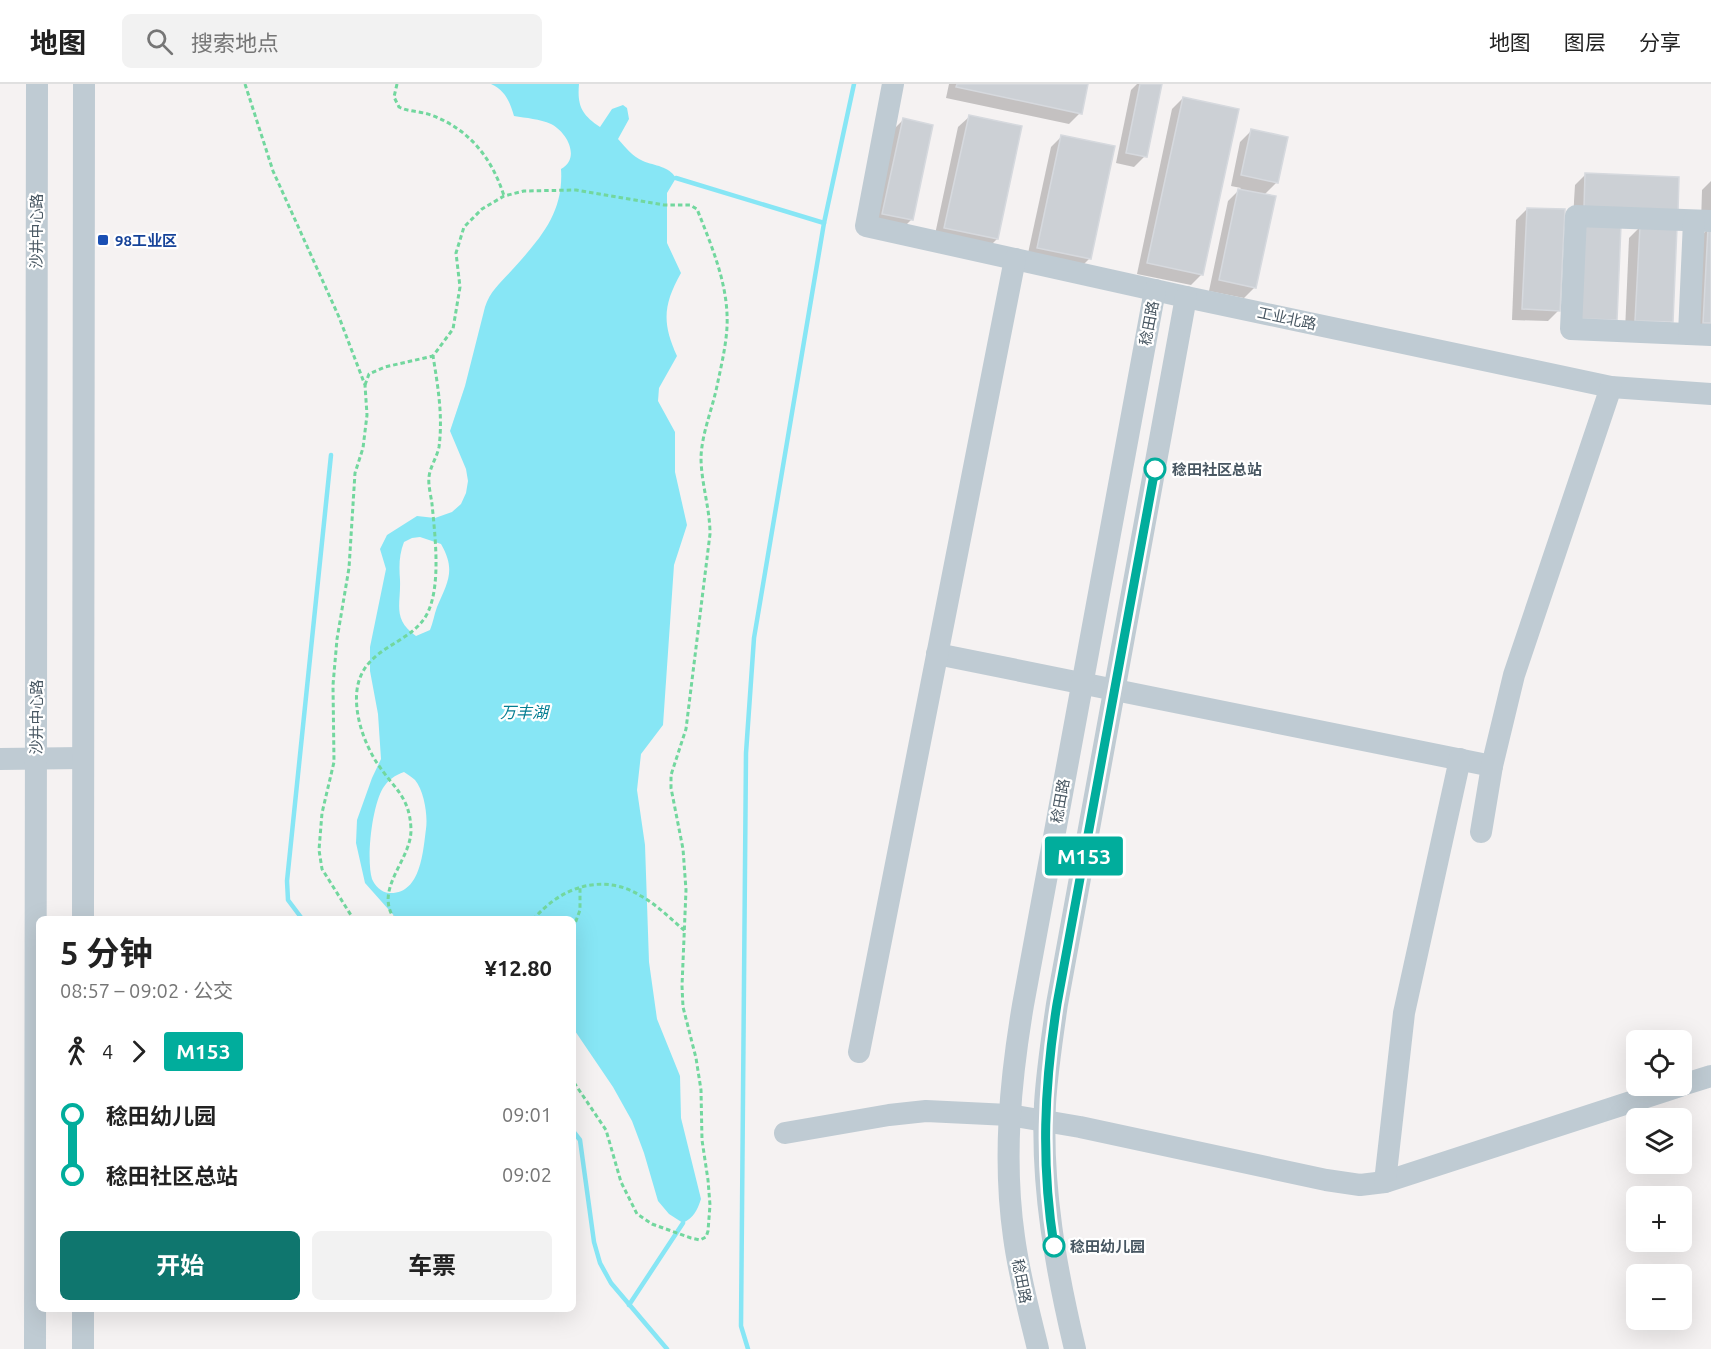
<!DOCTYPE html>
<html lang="zh">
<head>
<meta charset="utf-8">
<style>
	body { margin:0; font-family:Ubuntu,"Noto Sans SC",sans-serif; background:#f2f2f2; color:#222; height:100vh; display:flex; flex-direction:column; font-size:22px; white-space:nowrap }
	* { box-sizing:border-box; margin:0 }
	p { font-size:20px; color:#767676 }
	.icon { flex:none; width:33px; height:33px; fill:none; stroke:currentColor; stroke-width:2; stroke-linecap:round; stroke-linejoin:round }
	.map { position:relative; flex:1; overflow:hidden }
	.sheet { position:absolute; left:36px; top:832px; width:540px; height:396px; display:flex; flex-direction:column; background:#fff; border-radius:9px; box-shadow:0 6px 24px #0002 }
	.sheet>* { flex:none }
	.badge { padding:0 12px; border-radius:4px; font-size:21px; line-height:39px }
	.buttons { position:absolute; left:1626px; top:946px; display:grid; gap:12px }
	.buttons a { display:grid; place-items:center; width:66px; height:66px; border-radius:9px; background:#fff; box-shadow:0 6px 24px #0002; font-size:30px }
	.map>.badge { position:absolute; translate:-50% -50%; box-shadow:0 0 0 3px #fff }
	.legs { display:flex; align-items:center; gap:9px; height:66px; padding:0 24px; font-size:20px }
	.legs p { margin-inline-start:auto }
	.summary { display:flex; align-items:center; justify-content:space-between; height:102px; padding:0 24px }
	h1 { font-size:33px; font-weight:700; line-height:45px }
	.cta { display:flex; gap:12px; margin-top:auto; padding:12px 24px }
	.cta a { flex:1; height:69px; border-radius:9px; background:#0f766e; color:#fff; font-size:24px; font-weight:700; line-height:69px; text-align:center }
	.cta a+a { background:#f2f2f2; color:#222 }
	ul { padding:0 24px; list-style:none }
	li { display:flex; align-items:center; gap:21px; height:60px; font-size:22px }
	li i { display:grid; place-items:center; width:9px; height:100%; margin:0 8px; background:currentColor }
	li i::after { content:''; width:15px; height:15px; margin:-8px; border:4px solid; border-radius:50%; background:#fff }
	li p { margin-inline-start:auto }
	li:first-child i { background:linear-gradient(#0000 50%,currentColor 0) }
	li:last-child i { background:linear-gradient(currentColor 50%,#0000 0) }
	header { display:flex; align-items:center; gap:36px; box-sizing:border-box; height:84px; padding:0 30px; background:#fff; border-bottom:2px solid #e0e0e0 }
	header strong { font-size:28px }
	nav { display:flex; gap:33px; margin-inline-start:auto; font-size:21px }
	.search { width:420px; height:54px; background:#f2f2f2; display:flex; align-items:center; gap:15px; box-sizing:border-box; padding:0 21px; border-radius:9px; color:#767676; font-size:22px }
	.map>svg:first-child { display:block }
</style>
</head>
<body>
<header>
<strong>地图</strong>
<div class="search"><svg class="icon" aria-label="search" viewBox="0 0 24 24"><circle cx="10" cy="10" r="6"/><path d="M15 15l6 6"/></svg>搜索地点</div>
<nav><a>地图</a><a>图层</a><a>分享</a></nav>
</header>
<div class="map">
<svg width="1711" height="1265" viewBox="0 0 1711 1265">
	<rect width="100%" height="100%" fill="#f5f2f2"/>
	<!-- water -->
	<path fill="#87e6f5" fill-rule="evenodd" d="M491,0H579C577,22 582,31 600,43L612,25L623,21L627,24L629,35L618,55C626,64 632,72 643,77C655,82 669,82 676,94L667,109V159L681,189C663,221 662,239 677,272L659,304L658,317L675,348V388L687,441L674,481L663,641L641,670L637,706L645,761L649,878L657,935L680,992L681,1034L701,1115C697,1127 694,1133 683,1139L669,1130L658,1117L644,1069L632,1037L613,1003L573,944V836L397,835L365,799L356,759L357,736L372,694L381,675L378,630L370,587V563L386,485L380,465L387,451L417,432L435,434L452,428L461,420L466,409L468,397L466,385L450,347L465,302L485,223C490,207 501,198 512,186C540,155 564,129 561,85C581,74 567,48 551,40C540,35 526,34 514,32C510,18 505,6 491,0ZM420,453L441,460C456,486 448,498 437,523C434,531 433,539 430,546L416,552C392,535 401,521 400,496C399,482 399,471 404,458L412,454ZM404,688C408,691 412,693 415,696C424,707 428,731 426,745C423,767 421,811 389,809C381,808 375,802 372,795C366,775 372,722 383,704C388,696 395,691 404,688Z"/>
	<!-- shadow -->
	<g fill="#0003">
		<polygon points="949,0 1087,0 1080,29 1069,40 946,14"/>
		<polygon points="1137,0 1161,0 1145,72 1134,83 1116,79 1131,6"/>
		<polygon points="1183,14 1202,190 1191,201 1137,190 1172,25"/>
		<polygon points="969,33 997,155 986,166 934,155 958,43"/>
		<polygon points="903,36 912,135 901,146 872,140 892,47"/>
		<polygon points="1251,47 1277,98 1264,111 1255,203 1244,214 1209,207 1228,117 1241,104 1231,102 1240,58"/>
		<polygon points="1062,52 1090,174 1079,185 1027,174 1051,63"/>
		<polygon points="1586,90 1665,138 1573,134 1575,101"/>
		<polygon points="1711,97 1711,139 1701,138 1702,106"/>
		<polygon points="1527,125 1559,226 1548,237 1512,236 1516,136"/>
		<polygon points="1640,143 1671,238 1660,249 1625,247 1629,154"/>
		<polygon points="1708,145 1711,145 1711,250 1693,249 1697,156"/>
	</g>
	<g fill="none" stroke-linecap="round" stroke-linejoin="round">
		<!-- stream -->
		<g stroke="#87e6f5" stroke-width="4.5">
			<polyline points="676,94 824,139"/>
			<polyline points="303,836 288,816 287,797 331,371"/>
			<polyline points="573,1047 580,1056 594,1158 600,1179 611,1199 667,1265"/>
			<polyline points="629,1221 683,1139"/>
			<polyline points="748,1265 741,1242 746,669 754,554 824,139 854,0"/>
		</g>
	</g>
	<!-- building -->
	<g fill="#ccd0d5" stroke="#d6d9de" stroke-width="1.5">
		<polygon points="957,0 1088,0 1082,30 956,3"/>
		<polygon points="1140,0 1162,0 1147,73 1126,69"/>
		<polygon points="1183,13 1239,25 1203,191 1147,179"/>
		<polygon points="969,31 1022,42 998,155 944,144"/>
		<polygon points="903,34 933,41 913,136 882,130"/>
		<polygon points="1251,45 1288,53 1278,99 1241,91"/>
		<polygon points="1061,51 1115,62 1091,175 1037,164"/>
		<polygon points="1585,89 1679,93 1678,128 1584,123"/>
		<polygon points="1238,105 1276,112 1256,204 1219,196"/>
		<polygon points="1527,124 1565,125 1560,227 1522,225"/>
		<polygon points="1583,140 1621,141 1617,236 1579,235"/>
		<polygon points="1640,142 1677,143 1673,238 1635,237"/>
		<polygon points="1708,144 1711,144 1711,239 1703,239"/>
	</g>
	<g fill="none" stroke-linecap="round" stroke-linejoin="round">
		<!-- path -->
		<g stroke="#72d79e" stroke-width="3" stroke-dasharray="4.5 3" stroke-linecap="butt">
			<polyline points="245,0 273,87 339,233 365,301 367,331 363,364 355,389 349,484 337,555 333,601 334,678 322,729 319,766 322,785 354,836"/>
			<path d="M397,0L394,13L399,23C409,28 420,27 431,31C469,45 492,74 504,112"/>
			<polyline points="365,301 369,290 385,283 433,272"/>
			<path d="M395,836C373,805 411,777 411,746C410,712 394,705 377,679C364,659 354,630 357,606C363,561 412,562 428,528C441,500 435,451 432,420C431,412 428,401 429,393C430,383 437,373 439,363C443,332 438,303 433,272L453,245L460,203L456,169L464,143L482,125L504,112L524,107L576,106L664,121H690L697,125C712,163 729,202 727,243C726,262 721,283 717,302C712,326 702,349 701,373C701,399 710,424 710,450L686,645L671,691V704L683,765L686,806L682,902L683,923L696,974L701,1006L702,1056L708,1096L710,1121L708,1147L706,1153L700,1156L691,1154L652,1140L637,1130L621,1098L606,1046L573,997"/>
			<path d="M533,836C560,803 603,788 641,812C657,821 671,835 685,847"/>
			<polyline points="573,845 580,826 580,802"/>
		</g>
		<!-- minor -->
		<g stroke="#bfcbd3" stroke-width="22">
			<polyline points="893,0 866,142 1186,213 1611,303 1711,310"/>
			<polyline points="1711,137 1576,132 1571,245 1711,251"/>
			<polyline points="1689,250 1694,137"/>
			<polyline points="937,570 1492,682"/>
			<polyline points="0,675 83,674"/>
			<polyline points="1481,748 1492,682 1514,591 1611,303"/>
			<polyline points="83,836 84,0"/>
			<polyline points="859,968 1015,175"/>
			<polyline points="1682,1001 1711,992"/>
			<polyline points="785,1049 889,1031 926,1027 1009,1031 1080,1043 1326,1096 1360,1101 1385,1098 1680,1002"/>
			<polyline points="1385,1098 1404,929 1460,675"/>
			<polyline points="35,1265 37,0"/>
			<polyline points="83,1265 83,1226"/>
			<path d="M1038,1265C1029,1228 1019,1191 1014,1153C1003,1076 1010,998 1023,921L1155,206"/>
			<path d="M1075,1265C1056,1185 1041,1103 1045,1020C1047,987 1052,954 1057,920L1186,213"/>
		</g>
	</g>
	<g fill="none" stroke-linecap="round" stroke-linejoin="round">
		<!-- line-1 casing -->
		<g stroke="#fff" stroke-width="14">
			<path id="line-1" d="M1054,1162C1041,1079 1044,1003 1057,920L1155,385"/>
		</g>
		<!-- line-1 -->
		<use href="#line-1" stroke="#01ad9c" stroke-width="9"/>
	</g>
	<!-- markers -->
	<rect fill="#1a4fb4" stroke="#fff" stroke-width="2" x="97" y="150" width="12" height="12" rx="3"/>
	<g fill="#fff" stroke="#01ad9c" stroke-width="3">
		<circle cx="1155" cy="385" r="10"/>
		<circle cx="1054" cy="1162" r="10"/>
	</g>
	<g text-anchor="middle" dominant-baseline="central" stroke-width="4.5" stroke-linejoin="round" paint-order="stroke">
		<!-- street labels -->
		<g font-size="15" fill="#485762" stroke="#fff">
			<text transform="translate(36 147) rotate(-90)">沙井中心路</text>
			<text transform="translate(1287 234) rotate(12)">工业北路</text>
			<text transform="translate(1149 239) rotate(-79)">稔田路</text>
			<text transform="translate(36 633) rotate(-90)">沙井中心路</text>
			<text transform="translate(1060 717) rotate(-80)">稔田路</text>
			<text transform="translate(1022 1197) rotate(79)">稔田路</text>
		</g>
		<!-- transit labels -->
		<g font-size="15" font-weight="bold" fill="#164399" stroke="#fff" text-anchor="start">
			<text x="115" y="156">98工业区</text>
		</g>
		<!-- stop labels -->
		<g font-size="15" font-weight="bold" fill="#485762" stroke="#fff" text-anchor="start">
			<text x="1172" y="385">稔田社区总站</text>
			<text x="1070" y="1162">稔田幼儿园</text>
		</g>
		<!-- water labels -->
		<g font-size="16" font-style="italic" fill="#047e92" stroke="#fff">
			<text x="524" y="628">万丰湖</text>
		</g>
	</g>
</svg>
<div class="buttons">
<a><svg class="icon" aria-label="locate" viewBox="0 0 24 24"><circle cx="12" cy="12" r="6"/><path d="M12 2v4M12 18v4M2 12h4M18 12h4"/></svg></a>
<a><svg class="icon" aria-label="layers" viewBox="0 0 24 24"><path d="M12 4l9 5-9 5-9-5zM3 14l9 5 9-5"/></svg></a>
<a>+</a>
<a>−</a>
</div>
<b class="badge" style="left:1084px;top:772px;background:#01ad9c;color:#fff">M153</b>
<section class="sheet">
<div class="summary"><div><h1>5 分钟</h1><p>08:57 – 09:02 · 公交</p></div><b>¥12.80</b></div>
<div class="legs"><svg class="icon" aria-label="walk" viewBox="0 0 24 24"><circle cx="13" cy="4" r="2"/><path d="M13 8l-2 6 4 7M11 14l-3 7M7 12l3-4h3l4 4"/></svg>4<svg class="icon" aria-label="forward" viewBox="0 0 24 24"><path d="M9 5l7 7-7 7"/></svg><b class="badge" style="background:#01ad9c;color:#fff">M153</b></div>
<ul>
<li><i style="color:#01ad9c"></i><b>稔田幼儿园</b><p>09:01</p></li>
<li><i style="color:#01ad9c"></i><b>稔田社区总站</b><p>09:02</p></li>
</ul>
<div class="cta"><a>开始</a><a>车票</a></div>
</section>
</div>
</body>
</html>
